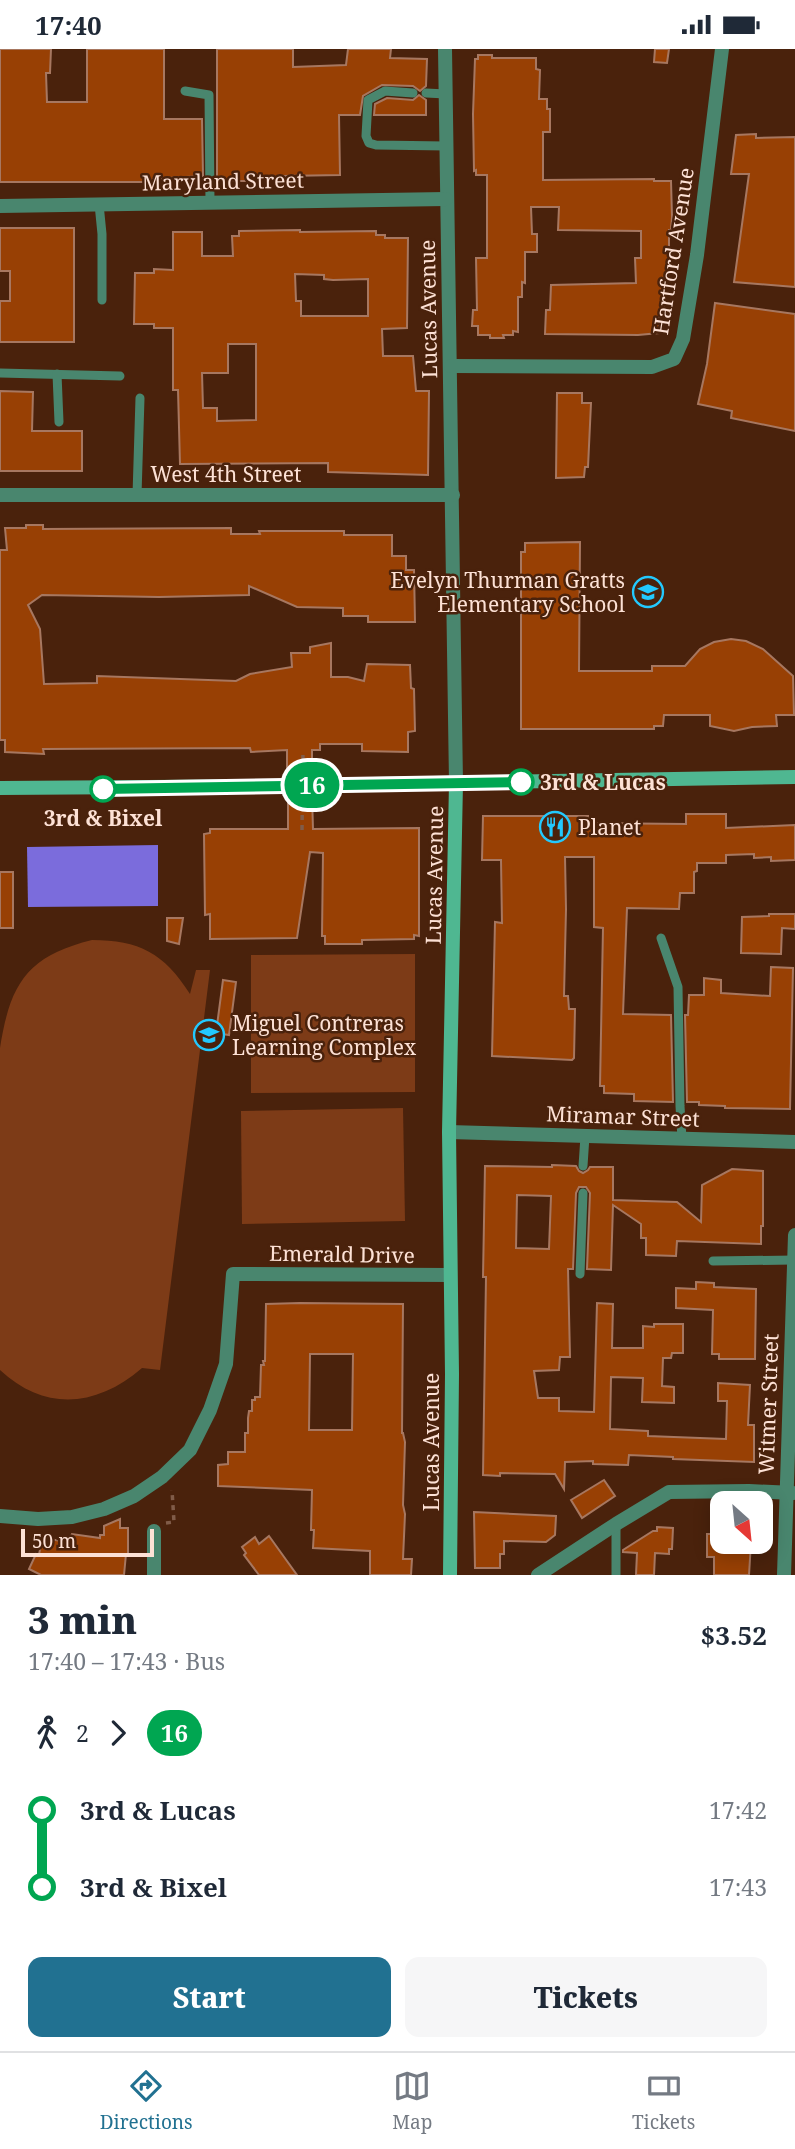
<!DOCTYPE html>
<html lang="en">
<head>
<meta charset="utf-8">
<style>
	body { margin:0; font-family:"Noto Serif",serif; background:#f6f6f7; color:#1f2937; height:100vh; display:flex; flex-direction:column; font-size:26px; white-space:nowrap }
	* { box-sizing:border-box; margin:0 }
	p { font-size:23px; color:#747a83 }
	.icon { flex:none; width:38px; height:38px; fill:none; stroke:currentColor; stroke-width:2; stroke-linecap:round; stroke-linejoin:round }
	.map { position:relative; height:1526px; overflow:hidden }
	.sheet { display:flex; flex-direction:column; background:#fff; flex:1 }
	.sheet>* { flex:none }
	.badge { padding:0 14px; border-radius:23px; font-size:24px; line-height:46px }
	.needle { width:46px; rotate:153deg }
	.controls { position:absolute; left:710px; top:1442px; display:grid; gap:14px }
	.controls a { display:grid; place-items:center; width:63px; height:63px; border-radius:14px; background:#fff; box-shadow:0 4px 18px #0003; font-size:35px }
	.scale { position:absolute; left:21px; bottom:18px; width:133px; box-sizing:border-box; padding-left:7px; border:4px solid #fde1d5; border-top:0; font-size:19px; line-height:24px; white-space:nowrap; color:#fde1d5; -webkit-text-stroke:5px #4a220c; paint-order:stroke }
	.map>.badge { position:absolute; translate:-50% -50%; box-shadow:0 0 0 4px #fff }
	.legs { display:flex; align-items:center; gap:10px; height:77px; padding:0 28px; font-size:23px }
	.legs p { margin-inline-start:auto }
	.overview { display:flex; align-items:center; justify-content:space-between; height:119px; padding:0 28px }
	h1 { font-size:38px; font-weight:800; line-height:52px }
	.action { display:flex; gap:14px; margin-top:auto; padding:14px 28px }
	.action a { flex:1; height:80px; border-radius:14px; background:#217191; color:#fff; font-size:28px; font-weight:800; line-height:80px; text-align:center }
	.action a+a { background:#f6f6f7; color:#1f2937 }
	ul { padding:0 28px; list-style:none }
	li { display:flex; align-items:center; gap:24px; height:77px; font-size:26px }
	li i { display:grid; place-items:center; width:10px; height:100%; margin:0 9px; background:currentColor }
	li i::after { content:''; width:18px; height:18px; margin:-9px; border:5px solid; border-radius:50%; background:#fff }
	li p { margin-inline-start:auto }
	li:first-child i { background:linear-gradient(#0000 50%,currentColor 0) }
	li:last-child i { background:linear-gradient(currentColor 50%,#0000 0) }
	.status { display:flex; justify-content:space-between; align-items:center; height:49px; padding:0 35px; background:#fff; direction:ltr }
	.status svg { height:19px; fill:currentColor }
	.menu { display:flex; justify-content:space-around; align-items:center; height:98px; border-top:2px solid #e0e1e3; background:#fff; font-size:19px; color:#747a83 }
	.menu a { display:grid; justify-items:center; gap:4px }
	.menu .on { color:#217191 }
	.map>svg:first-child { display:block }
</style>
</head>
<body>
<div class="status"><b>17:40</b><svg viewBox="0 0 49 12"><path d="M0 12V9h3v3zM5 12V6h3v6zM10 12V3h3v9zM15 12V0h3v12zM26 1h20v11H26zM47 4h2v5h-2z"/></svg></div>
<div class="map">
<svg width="795" height="1526" viewBox="0 0 795 1526">
	<rect width="100%" height="100%" fill="#4a220c"/>
	<!-- green -->
	<g fill="#7d3b17">
		<path d="M92,891C139,891 164,904 190,945L196,921H210L160,1321L142,1319C97,1358 45,1363 0,1321V999C10,935 27,907 92,891Z"/>
		<polygon points="415,905 415,1043 251,1044 251,906"/>
		<polygon points="403,1059 405,1172 242,1175 241,1062"/>
	</g>
	<!-- water -->
	<polygon fill="#7b6cdc" points="158,796 158,857 28,858 27,798"/>
	<!-- building -->
	<g fill="#984004" stroke="#a77760" stroke-width="2" fill-rule="evenodd">
		<polygon points="0,0 51,0 50,24 46,24 47,53 87,53 87,0 164,0 164,70 202,70 203,127 153,130 153,133 0,133"/>
		<polygon points="217,0 293,0 293,18 346,16 348,0 391,0 390,9 427,10 426,37 420,42 413,37 382,36 363,47 360,66 339,66 340,126 284,127 284,129 251,129 251,132 217,132"/>
		<polygon points="655,0 669,0 667,14 654,13"/>
		<polygon points="478,6 492,6 492,9 536,9 536,20 540,21 539,50 547,50 547,60 550,60 550,83 543,83 543,131 654,130 654,132 671,132 672,168 671,181 669,181 669,214 667,214 667,229 664,229 664,264 659,264 659,284 638,286 545,285 546,261 550,261 551,236 636,234 635,209 641,209 641,182 558,181 559,158 531,158 532,185 537,185 537,203 525,203 525,234 522,233 522,248 518,248 518,283 513,282 513,286 503,286 504,289 490,289 490,286 478,286 478,277 472,277 473,261 477,261 476,209 487,209 487,126 476,126 476,121 474,122 473,65 475,10 478,10"/>
		<polygon points="419,46 426,51 426,66 374,66 375,55 387,49 413,51"/>
		<polygon points="756,85 756,89 795,88 795,238 734,233 749,125 731,125 736,86"/>
		<polygon points="0,179 74,179 74,293 0,293 0,252 10,252 10,222 0,222"/>
		<path d="M300,181V183L376,182V186H385V189H408L407,279L382,280L383,307H413L416,342H429L428,426L328,423V414L180,415L178,341H173V279H154V275H134L135,224H154V220L173,221V183H202V207H233L232,187H239V182ZM295,225L324,226V230L333,231L368,230V267H301V252H296ZM228,295H256V371L217,372V359H203L202,324H228Z"/>
		<polygon points="715,254 795,265 795,382 731,369 732,362 698,355 707,315"/>
		<polygon points="0,342 33,343 32,382 82,382 82,422 0,422"/>
		<polygon points="557,344 582,344 582,354 591,354 588,418 585,418 584,428 556,429"/>
		<polygon points="26,476 43,476 43,480 231,479 231,485 260,485 259,482 344,482 344,486 392,486 392,507 406,507 406,521 414,521 415,573 368,573 368,567 343,567 343,559 297,558 249,537 249,546 159,548 42,546 28,556 40,580 44,635 97,634 97,627 236,632 250,625 292,618 291,604 310,604 310,598 331,594 331,628 348,628 364,632 367,615 410,616 411,639 414,640 415,682 408,683 408,703 362,702 362,695 320,695 320,701 312,701 312,726 304,731 302,737 307,744 312,746 313,780 419,779 419,887 414,886 414,890 362,891 362,895 325,895 325,887 322,887 323,804 310,803 297,889 210,890 210,865 205,866 204,785 210,784 210,780 288,780 288,747 296,742 298,736 293,729 287,727 287,701 251,703 250,699 43,700 44,705 5,703 5,691 0,691 0,501 7,501 5,479 26,479"/>
		<polygon points="580,493 579,622 652,622 652,617 685,617 700,600 714,593 731,590 746,592 763,600 793,627 794,666 776,666 777,677 752,678 734,682 710,677 710,666 664,666 663,677 654,677 654,680 521,680 521,503 525,503 525,494"/>
		<polygon points="686,765 726,765 726,779 795,776 795,811 771,812 771,808 754,809 754,805 726,806 726,814 697,814 697,822 694,823 694,844 680,844 679,860 627,859 623,965 671,966 673,1053 634,1052 634,1045 604,1044 604,1037 600,1037 603,879 594,878 594,808 565,808 566,860 564,947 568,947 569,960 575,960 574,1009 572,1011 492,1007 495,873 502,874 501,811 482,811 483,767 588,767 588,774 686,775"/>
		<rect x="0" y="823" width="13" height="56"/>
		<polygon points="769,865 795,865 795,880 782,879 781,905 741,904 742,868 769,867"/>
		<polygon points="167,869 183,869 179,895 167,892"/>
		<polygon points="771,918 793,919 790,1060 725,1059 725,1057 699,1056 699,1053 687,1053 685,966 688,966 689,946 704,946 704,929 721,931 721,944 770,947"/>
		<polygon points="223,931 236,933 229,986 216,984"/>
		<path d="M552,1116L576,1117L579,1122L583,1124L588,1121L590,1118H613V1151L677,1153L701,1173L702,1136L732,1120L763,1122V1177H761V1195L677,1192L676,1207L646,1206V1189H641V1175L613,1156L611,1221L587,1220L590,1144L586,1138H579L576,1144L573,1220H568L570,1308H560L559,1321L534,1322L538,1349H559V1362L594,1363L597,1254L613,1255L612,1299H643V1277L654,1278V1275H683V1304H672L671,1309H663L662,1337L674,1338V1354L642,1353L643,1329L611,1328L610,1380L648,1382V1387L726,1390L727,1352H718V1334L750,1336L748,1376H754V1413L673,1410V1408L629,1406L628,1416L593,1415V1412L565,1413L564,1440L555,1425L500,1424V1427L483,1426L486,1228H483L485,1117L552,1118ZM517,1146L551,1147L549,1200L516,1199Z"/>
		<polygon points="696,1233 714,1234 714,1238 756,1240 755,1310 719,1310 719,1305 712,1305 713,1261 676,1259 676,1239 696,1240"/>
		<path d="M300,1254L403,1255L402,1384H403L405,1393L403,1456L405,1465L403,1510H412L411,1526H370V1502L313,1499L314,1481H311L312,1441L218,1437V1416L228,1415V1403H245V1384H248V1369L249,1362H252V1351H255V1348H260L261,1316H264L263,1312H265L266,1255ZM310,1305H353L352,1381H309Z"/>
		<polygon points="604,1431 615,1447 582,1469 571,1451"/>
		<polygon points="474,1463 556,1467 555,1486 546,1493 504,1492 504,1505 500,1505 500,1519 475,1519"/>
		<polygon points="120,1470 120,1479 128,1479 128,1505 126,1505 124,1526 41,1526 29,1520 36,1505 39,1506 42,1489 68,1493 72,1485 100,1489 100,1486 104,1486 104,1477"/>
		<polygon points="657,1478 673,1479 672,1500 669,1500 669,1505 655,1504 654,1526 636,1526 637,1504 623,1503 623,1501 653,1482 657,1482"/>
		<polygon points="707,1485 723,1485 723,1493 751,1493 749,1526 714,1526 714,1508 707,1508"/>
		<polygon points="269,1487 297,1526 259,1526 244,1506 246,1504 242,1498 255,1488 259,1495"/>
	</g>
	<g fill="none" stroke-linecap="round" stroke-linejoin="round">
		<!-- secondary-tunnel -->
		<polyline stroke="#653f2a" stroke-width="14" stroke-dasharray="14 7" stroke-linecap="butt" points="288,737 312,736"/>
		<!-- path -->
		<polyline stroke="#805c49" stroke-width="3.5" stroke-dasharray="5 5" stroke-linecap="butt" points="166,1474 174,1473 172,1441"/>
		<!-- lane -->
		<g stroke="#49866e" stroke-width="9">
			<polyline points="185,42 209,46 210,154"/>
			<polyline points="413,44 385,42 368,51 366,87 369,94 376,96 446,97"/>
			<polyline points="426,44 446,45"/>
			<polyline points="99,155 102,185 102,251"/>
			<polyline points="0,324 120,327"/>
			<polyline points="57,325 59,373"/>
			<polyline points="137,446 140,349"/>
			<polyline points="661,889 678,938 680,1057 682,1090"/>
			<polyline points="583,1117 585,1087"/>
			<polyline points="713,1212 794,1211"/>
			<polyline points="580,1225 583,1144"/>
			<polyline points="616,1526 616,1475"/>
		</g>
		<!-- street -->
		<g stroke="#49866e" stroke-width="14">
			<polyline points="445,0 456,734"/>
			<polyline points="0,157 446,150"/>
			<polyline points="451,317 652,318 674,310 683,290 697,206 722,0"/>
			<polyline points="0,446 453,446"/>
			<polyline points="449,1083 795,1093"/>
			<polyline points="0,1467 38,1470 72,1468 104,1460 134,1447 162,1428 190,1401 210,1361 226,1315 233,1225 450,1226"/>
			<polyline points="154,1526 154,1482"/>
			<polyline points="538,1526 616,1475 669,1443 749,1442 793,1444"/>
			<polyline points="784,1526 795,1186"/>
		</g>
		<!-- secondary -->
		<g stroke="#4fb791" stroke-width="14">
			<polyline points="312,736 795,728"/>
			<polyline points="0,739 288,737"/>
			<polyline points="450,1526 452,1325 449,1083 456,734"/>
		</g>
		<!-- path-bridge -->
		<polyline stroke="#805c49" stroke-width="3.5" stroke-dasharray="5 5" stroke-linecap="butt" points="302,781 303,702"/>
	</g>
	<g fill="none" stroke-linecap="round" stroke-linejoin="round">
		<!-- line-1 casing -->
		<g stroke="#fff" stroke-width="16">
			<polyline id="line-1" points="103,740 521,733"/>
		</g>
		<!-- line-1 -->
		<use href="#line-1" stroke="#00a651" stroke-width="10"/>
	</g>
	<!-- icons -->
	<defs>
		<g id="school-ring" transform="scale(1.575)"><circle r="9.5" fill="#4a220c" stroke="#23c9fe" stroke-width="1.5"/><path d="M0-5L7-2L0 1L-7-2ZM-4 1L0 2.5L4 1V4Q0 6-4 4Z" fill="#23c9fe"/></g>
		<g id="restaurant-ring" transform="scale(1.575)"><circle r="9.5" fill="#4a220c" stroke="#23c9fe" stroke-width="1.5"/><path d="M-5-6h1v4h1v-4h1v4h1v-4h1v5L-1.5 .5V6h-2V.5L-5-1ZM5-6V6H3V1.5H1.5Q1.5-4 5-6Z" fill="#23c9fe"/></g>
	</defs>
	<g fill-rule="evenodd">
		<use href="#school-ring" x="648" y="543"/>
		<use href="#restaurant-ring" x="555" y="778"/>
		<use href="#school-ring" x="209" y="986"/>
	</g>
	<!-- markers -->
	<g fill="#fff" stroke="#00a651" stroke-width="3.5">
		<circle cx="521" cy="733" r="12"/>
		<circle cx="103" cy="740" r="12"/>
	</g>
	<g text-anchor="middle" dominant-baseline="central" stroke-width="5" stroke-linejoin="round" paint-order="stroke">
		<!-- street labels -->
		<g font-size="21" fill="#fde1d5" stroke="#4a220c">
			<text transform="translate(223 132) rotate(-1)">Maryland Street</text>
			<text transform="translate(673 202) rotate(-81)">Hartford Avenue</text>
			<text transform="translate(428 260) rotate(-91)">Lucas Avenue</text>
			<text x="226" y="425">West 4th Street</text>
			<text transform="translate(434 826) rotate(-89)">Lucas Avenue</text>
			<text transform="translate(623 1067) rotate(2)">Miramar Street</text>
			<text transform="translate(342 1205) rotate(1)">Emerald Drive</text>
			<text transform="translate(768 1355) rotate(-88)">Witmer Street</text>
			<text transform="translate(431 1393) rotate(-90)">Lucas Avenue</text>
		</g>
		<!-- poi labels -->
		<g font-size="21" fill="#fde1d5" stroke="#4a220c" text-anchor="start">
			<text x="625" y="531" text-anchor="end">Evelyn Thurman Gratts<tspan x="625" dy="24">Elementary School</tspan></text>
			<text x="578" y="778">Planet</text>
			<text x="232" y="974">Miguel Contreras<tspan x="232" dy="24">Learning Complex</tspan></text>
		</g>
		<!-- stop labels -->
		<g font-size="21" font-weight="bold" fill="#fde1d5" stroke="#4a220c" text-anchor="start">
			<text x="540" y="733">3rd &amp; Lucas</text>
			<text x="103" y="769" text-anchor="middle">3rd &amp; Bixel</text>
		</g>
	</g>
</svg>
<div class="controls">
<a><svg class="needle" viewBox="-14 -14 28 28"><path d="M0-13l5 13h-10z" fill="#e53935"/><path d="M0 13l5-13h-10z" fill="#747a83"/></svg></a>
</div>
<div class="scale">50 m</div>
<b class="badge" style="left:312px;top:736px;background:#00a651;color:#fff">16</b>
</div>
<section class="sheet">
<div class="overview"><div><h1>3 min</h1><p>17:40 – 17:43 · Bus</p></div><b>$3.52</b></div>
<div class="legs"><svg class="icon" aria-label="walk" viewBox="0 0 24 24"><circle cx="13" cy="4" r="2"/><path d="M13 8l-2 6 4 7M11 14l-3 7M7 12l3-4h3l4 4"/></svg>2<svg class="icon" aria-label="forward" viewBox="0 0 24 24"><path d="M9 5l7 7-7 7"/></svg><b class="badge" style="background:#00a651;color:#fff">16</b></div>
<ul>
<li><i style="color:#00a651"></i><b>3rd &amp; Lucas</b><p>17:42</p></li>
<li><i style="color:#00a651"></i><b>3rd &amp; Bixel</b><p>17:43</p></li>
</ul>
<div class="action"><a>Start</a><a>Tickets</a></div>
</section>
<nav class="menu">
<a class="on"><svg class="icon" aria-label="directions" viewBox="0 0 24 24"><path d="M12 3l9 9-9 9-9-9zM9 14v-3h6M13 9l2 2-2 2"/></svg>Directions</a>
<a><svg class="icon" aria-label="map" viewBox="0 0 24 24"><path d="M3 6l6-2 6 2 6-2v14l-6 2-6-2-6 2zM9 4v14M15 6v14"/></svg>Map</a>
<a><svg class="icon" aria-label="tickets" viewBox="0 0 24 24"><path d="M3 7h18v10H3zM15 7v10"/></svg>Tickets</a>
</nav>
</body>
</html>
